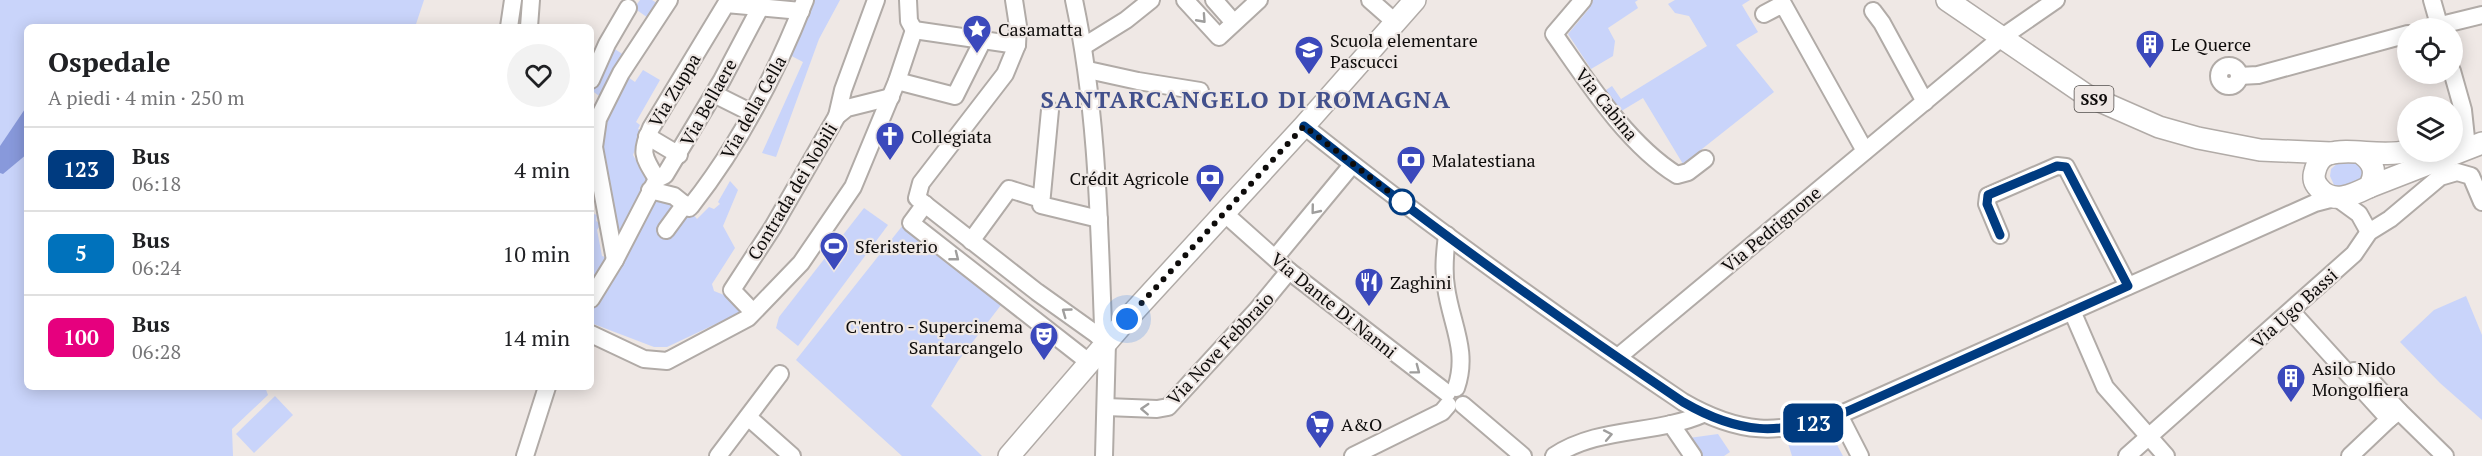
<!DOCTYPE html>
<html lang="it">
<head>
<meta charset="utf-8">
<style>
	body { margin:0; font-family:"PT Serif",serif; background:#f2f2f2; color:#202124; height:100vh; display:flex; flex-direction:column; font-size:22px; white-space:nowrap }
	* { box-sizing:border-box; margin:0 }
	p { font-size:20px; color:#757577 }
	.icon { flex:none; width:33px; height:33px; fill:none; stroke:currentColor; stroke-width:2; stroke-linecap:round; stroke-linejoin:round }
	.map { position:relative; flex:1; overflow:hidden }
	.details { position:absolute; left:24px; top:24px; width:570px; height:366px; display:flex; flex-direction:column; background:#fff; border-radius:9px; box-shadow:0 3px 15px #0003 }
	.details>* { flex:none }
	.badge { padding:0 12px; border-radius:9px; font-size:21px; line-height:39px }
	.controls { position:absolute; left:2397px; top:18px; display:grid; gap:12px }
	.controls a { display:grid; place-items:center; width:66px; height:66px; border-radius:50%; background:#fff; box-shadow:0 3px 15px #0003; font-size:30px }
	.you { position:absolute; width:30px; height:30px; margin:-15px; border:4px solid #fff; border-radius:50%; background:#1a73e8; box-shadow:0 0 0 9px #1a73e833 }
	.map>.badge { position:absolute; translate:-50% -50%; box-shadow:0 0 0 3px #fff }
	.round { display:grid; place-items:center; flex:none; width:63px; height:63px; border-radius:32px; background:#f2f2f2 }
	.summary { display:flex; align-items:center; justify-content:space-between; height:102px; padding:0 24px }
	h1 { font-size:28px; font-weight:600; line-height:45px }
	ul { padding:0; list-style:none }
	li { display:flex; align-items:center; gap:18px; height:84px; padding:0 24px; border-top:2px solid #e0e0e0 }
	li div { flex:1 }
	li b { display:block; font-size:22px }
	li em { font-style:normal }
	li .badge { min-width:66px; font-weight:700; text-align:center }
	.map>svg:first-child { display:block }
</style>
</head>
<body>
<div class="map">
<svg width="2482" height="456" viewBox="0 0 2482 456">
	<rect width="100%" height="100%" fill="#efe8e5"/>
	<!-- green -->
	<g fill="#c9d4fa">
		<polygon points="0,0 424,0 415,27 27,27 27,387 265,387 268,395 232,429 233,456 0,456"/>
		<polygon points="640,0 652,0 660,5 651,20 634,8"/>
		<polygon points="805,0 840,0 819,39 776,157 762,153 803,62 784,52"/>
		<polygon points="1593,0 1638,0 1635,2 1638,8 1608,28 1615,41 1613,56 1591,69 1568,34 1588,10"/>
		<polygon points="1675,0 1750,0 1742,5 1758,32 1736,45 1774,92 1683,164 1643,98 1618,113 1603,92 1612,86 1621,99 1707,46 1689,16 1675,13 1668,4"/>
		<polygon points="610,46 627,57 602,98 591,90"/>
		<polygon points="643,70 660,80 636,122 640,125 638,129 645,133 639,139 633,155 646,177 653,198 691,212 697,219 709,207 714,209 720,204 718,202 730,181 738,190 723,226 735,248 712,284 714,291 739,301 739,313 667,347 654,347 591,323 591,213 597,215 596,221 601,224 597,230 602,256 615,260 594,147 622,73 635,82"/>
		<polygon points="2340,161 2357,162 2363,166 2364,179 2343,188 2334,185 2330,176 2331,169"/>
		<polygon points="864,208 888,225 798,346 776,328 779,317"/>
		<polygon points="903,225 1001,305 958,361 931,406 982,456 902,456 796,360"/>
		<polygon points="2466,296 2482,335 2482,420 2440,383 2400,342 2434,310"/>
		<polygon points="275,396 293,415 254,453 236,434"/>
		<polygon points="1829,430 1843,456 1792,456 1787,440"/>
		<polygon points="1718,434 1730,452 1724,456 1702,456 1689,438"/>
	</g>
	<!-- water -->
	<polygon fill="#8899db" points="27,106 27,154 3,174 0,173 0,146"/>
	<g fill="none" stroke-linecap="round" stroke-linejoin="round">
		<!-- minor casing -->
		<g stroke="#b1aba7" stroke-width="20">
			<g id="minor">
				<polyline points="908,0 909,21 914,30"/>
				<polyline points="1014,0 1018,26 1017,45 1005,74 921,183 917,198 1037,292 1107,342 1104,456"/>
				<path d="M1074,0C1097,108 1099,217 1103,326L1097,335"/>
				<polyline points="1185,0 1219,37 1259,0"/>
				<polyline points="1214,0 1229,17"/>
				<polyline points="1370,0 1395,22"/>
				<path d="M1583,0L1554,34C1587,81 1627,144 1677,175L1688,172L1705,159"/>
				<polyline points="2432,0 2440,28"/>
				<polyline points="1873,11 1882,23 1925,102"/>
				<polyline points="1764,14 1783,4 1865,151"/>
				<polyline points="509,27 513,0"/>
				<polyline points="529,27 531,0"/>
				<polyline points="2429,28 2482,15"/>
				<polyline points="914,30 1017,45"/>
				<polyline points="1084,46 1126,20 1151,0"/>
				<circle cx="2229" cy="76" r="10"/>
				<polyline points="1088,70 1138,81 1200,91"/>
				<polyline points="2452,71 2463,110 2466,138"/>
				<polyline points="2239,76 2258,75 2408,34"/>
				<polyline points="591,80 607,44 628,8"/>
				<polyline points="897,81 955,96 982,42"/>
				<polyline points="714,94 752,113"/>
				<polyline points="1050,110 1041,205 1099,219"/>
				<polyline points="837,116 843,90 876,0"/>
				<path d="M1304,126C1426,223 1554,315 1683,402C1740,435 1778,435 1839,415L2315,203L2334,198"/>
				<polyline points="647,136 679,155"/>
				<path d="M657,179C643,156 640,153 651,128L726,4L801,11"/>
				<path d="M650,190L674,196L689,208L691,206C740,144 776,74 805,0"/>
				<polyline points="2337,198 2359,214 2369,232"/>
				<polyline points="925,204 911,223 1090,363"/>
				<polyline points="1224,213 1289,271 1447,393"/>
				<polyline points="666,230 685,204"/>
				<path d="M1447,235C1445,252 1443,270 1446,287C1451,324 1469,351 1456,388"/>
				<polyline points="2000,235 1987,204 1988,196 2057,166 2066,167 2128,286"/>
				<polyline points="971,241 1009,189 1041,199"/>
				<polyline points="1275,258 1352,165"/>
				<polyline points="615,260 594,147 598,119 621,73 669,0"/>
				<polyline points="591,299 615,260 657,179 665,175 722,80 760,8"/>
				<polyline points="2072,311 2105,387 2166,456"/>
				<polyline points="2291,311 2389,419 2399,411 2445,456"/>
				<polyline points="753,312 732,290 773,227 837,116 847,108 891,97"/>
				<polyline points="591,334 644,359 667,361 748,318 801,263 853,187 897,81 914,30"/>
				<polyline points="1618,357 2001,38 2056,0"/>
				<polyline points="2354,371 2365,374 2399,411"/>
				<polyline points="1463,405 1523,456"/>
				<polyline points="1106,407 1157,409 1168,407 1256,311 1289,271"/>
				<polyline points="1839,415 1860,456"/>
				<polyline points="748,417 792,456"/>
				<polyline points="1671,424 1693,456"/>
				<polyline points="525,456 547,387"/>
				<polyline points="718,456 780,374"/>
				<polyline points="1353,456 1442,412 1448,405"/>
				<path d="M1554,456C1599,426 1655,435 1703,414"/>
				<polyline points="2127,456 2354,254 2369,232 2390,219 2440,177 2457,172 2471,176 2482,202"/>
				<polyline points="2350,456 2389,419"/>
			</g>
		</g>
		<!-- major casing -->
		<g stroke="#b1aba7" stroke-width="24">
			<g id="major">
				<polyline points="1947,0 2086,95 2159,127 2198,138 2260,150 2331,153"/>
				<path d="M2362,154C2374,163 2377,173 2369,187C2353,195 2332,205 2319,188C2314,183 2313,177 2315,171C2317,163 2322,156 2329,154C2349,147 2382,158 2408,151"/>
				<polyline points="2369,187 2482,143"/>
				<polyline points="1009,456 1127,319 1304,126 1415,0"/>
			</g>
		</g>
		<!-- minor -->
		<use href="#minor" stroke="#fff" stroke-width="16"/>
		<!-- major -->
		<use href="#major" stroke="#fff" stroke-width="21"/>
	</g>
	<!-- one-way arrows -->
	<defs><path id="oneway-chevron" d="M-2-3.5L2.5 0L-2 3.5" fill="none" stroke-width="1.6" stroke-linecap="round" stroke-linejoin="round" transform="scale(1.5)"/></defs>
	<g stroke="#9f9e9d">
		<use href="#oneway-chevron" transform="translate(1202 19) rotate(48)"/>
		<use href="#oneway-chevron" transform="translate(1315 210) rotate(129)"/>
		<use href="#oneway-chevron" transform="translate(955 257) rotate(38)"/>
		<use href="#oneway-chevron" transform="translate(1066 312) rotate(-144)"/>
		<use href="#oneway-chevron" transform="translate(1416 370) rotate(37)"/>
		<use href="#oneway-chevron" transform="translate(1145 409) rotate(-177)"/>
		<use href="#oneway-chevron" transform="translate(1608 435) rotate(-11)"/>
	</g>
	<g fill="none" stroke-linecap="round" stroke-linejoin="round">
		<!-- line casing -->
		<g stroke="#fff" stroke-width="14">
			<path id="line" d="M1304,126C1426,224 1554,315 1683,402C1740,435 1778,435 1839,415L2128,286L2066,167L2057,166L1988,195L1987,204L2000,235"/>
		</g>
		<!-- line -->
		<use href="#line" stroke="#003b80" stroke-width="9"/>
		<!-- walk -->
		<polyline stroke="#0e0c0b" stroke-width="6" stroke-dasharray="0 10.8" points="1127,319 1304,126 1407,206 1402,202"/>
	</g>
	<!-- icons -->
	<defs>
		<g id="sight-pin" transform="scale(1.5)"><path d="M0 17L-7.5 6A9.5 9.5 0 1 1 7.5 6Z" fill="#3b49bc" stroke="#efe8e5"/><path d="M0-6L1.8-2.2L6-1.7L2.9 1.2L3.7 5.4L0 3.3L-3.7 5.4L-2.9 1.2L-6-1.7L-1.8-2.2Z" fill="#fff"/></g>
		<g id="building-pin" transform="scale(1.5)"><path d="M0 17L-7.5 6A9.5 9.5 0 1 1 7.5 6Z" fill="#3b49bc" stroke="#efe8e5"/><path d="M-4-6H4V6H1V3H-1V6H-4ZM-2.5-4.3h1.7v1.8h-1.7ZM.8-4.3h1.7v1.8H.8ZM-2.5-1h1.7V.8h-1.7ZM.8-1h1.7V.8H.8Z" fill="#fff"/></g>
		<g id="school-pin" transform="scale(1.5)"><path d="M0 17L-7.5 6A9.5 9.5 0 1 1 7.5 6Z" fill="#3b49bc" stroke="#efe8e5"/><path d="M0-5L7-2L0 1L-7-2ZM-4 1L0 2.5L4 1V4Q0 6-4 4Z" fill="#fff"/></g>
		<g id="church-pin" transform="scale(1.5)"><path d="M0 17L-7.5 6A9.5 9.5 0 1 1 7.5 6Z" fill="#3b49bc" stroke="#efe8e5"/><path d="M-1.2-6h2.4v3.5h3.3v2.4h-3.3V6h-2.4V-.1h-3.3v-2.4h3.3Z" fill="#fff"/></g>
		<g id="bank-pin" transform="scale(1.5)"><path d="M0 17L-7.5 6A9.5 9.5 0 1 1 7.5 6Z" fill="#3b49bc" stroke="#efe8e5"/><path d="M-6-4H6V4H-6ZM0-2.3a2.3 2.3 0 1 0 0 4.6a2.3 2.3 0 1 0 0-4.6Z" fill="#fff"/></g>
		<g id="stadium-pin" transform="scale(1.5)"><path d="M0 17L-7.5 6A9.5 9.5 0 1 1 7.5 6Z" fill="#3b49bc" stroke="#efe8e5"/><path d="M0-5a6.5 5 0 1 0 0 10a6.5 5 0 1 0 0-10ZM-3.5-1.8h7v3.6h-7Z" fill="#fff"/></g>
		<g id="restaurant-pin" transform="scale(1.5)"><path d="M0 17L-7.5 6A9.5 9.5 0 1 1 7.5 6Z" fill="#3b49bc" stroke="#efe8e5"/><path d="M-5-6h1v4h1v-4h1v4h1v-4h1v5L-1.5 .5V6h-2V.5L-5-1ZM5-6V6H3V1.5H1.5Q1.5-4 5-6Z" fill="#fff"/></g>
		<g id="theatre-pin" transform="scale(1.5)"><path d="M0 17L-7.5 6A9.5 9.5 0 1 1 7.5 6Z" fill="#3b49bc" stroke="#efe8e5"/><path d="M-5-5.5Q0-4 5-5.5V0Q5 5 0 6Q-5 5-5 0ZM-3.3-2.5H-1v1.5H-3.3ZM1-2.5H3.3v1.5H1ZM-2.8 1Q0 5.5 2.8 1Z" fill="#fff"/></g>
		<g id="supermarket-pin" transform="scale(1.5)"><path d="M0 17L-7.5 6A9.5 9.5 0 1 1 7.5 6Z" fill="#3b49bc" stroke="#efe8e5"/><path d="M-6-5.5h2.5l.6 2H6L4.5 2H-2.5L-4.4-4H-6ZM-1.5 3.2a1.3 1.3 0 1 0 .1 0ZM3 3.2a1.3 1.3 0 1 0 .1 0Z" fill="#fff"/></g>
	</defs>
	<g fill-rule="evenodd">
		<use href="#sight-pin" x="977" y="29"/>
		<use href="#building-pin" x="2150" y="44"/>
		<use href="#school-pin" x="1309" y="50"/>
		<use href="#church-pin" x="890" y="136"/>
		<use href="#bank-pin" x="1411" y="160"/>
		<use href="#bank-pin" x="1210" y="178"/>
		<use href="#stadium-pin" x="834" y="246"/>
		<use href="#restaurant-pin" x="1369" y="282"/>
		<use href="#theatre-pin" x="1044" y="336"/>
		<use href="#building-pin" x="2291" y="378"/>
		<use href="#supermarket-pin" x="1320" y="424"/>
	</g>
	<!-- markers -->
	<circle fill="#fff" stroke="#003b80" stroke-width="3" cx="1402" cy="202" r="12"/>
	<g text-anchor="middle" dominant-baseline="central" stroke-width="4.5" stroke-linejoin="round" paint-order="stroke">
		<!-- shield labels -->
		<rect fill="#efe8e5" stroke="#524e4c" stroke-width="1.5" x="2074.5" y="86" width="39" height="26" rx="4.5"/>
		<g font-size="16" font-weight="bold" fill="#0e0c0b">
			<text x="2094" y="99">SS9</text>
		</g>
		<!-- poi labels -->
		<g font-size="18" fill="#0e0c0b" stroke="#efe8e5" text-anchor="start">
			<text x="998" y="29">Casamatta</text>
			<text x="1330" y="40">Scuola elementare<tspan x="1330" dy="21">Pascucci</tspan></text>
			<text x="2171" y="44">Le Querce</text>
			<text x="911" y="136">Collegiata</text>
			<text x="1432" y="160">Malatestiana</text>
			<text x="1189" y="178" text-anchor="end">Crédit Agricole</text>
			<text x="855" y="246">Sferisterio</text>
			<text x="1390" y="282">Zaghini</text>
			<text x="1023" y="326" text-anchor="end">C'entro - Supercinema<tspan x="1023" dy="21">Santarcangelo</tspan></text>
			<text x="2312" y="368">Asilo Nido<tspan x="2312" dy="21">Mongolfiera</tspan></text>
			<text x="1341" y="424">A&amp;O</text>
		</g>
		<!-- street labels -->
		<g font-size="18" fill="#0e0c0b" stroke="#efe8e5">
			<text transform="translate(674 90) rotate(-59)">Via Zuppa</text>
			<text transform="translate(708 102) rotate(-61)">Via Bellaere</text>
			<text transform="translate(1607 104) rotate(51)">Via Cabina</text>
			<text transform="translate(753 107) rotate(-61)">Via della Cella</text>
			<text transform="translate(792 191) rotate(-59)">Contrada dei Nobili</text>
			<text transform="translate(1771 229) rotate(-40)">Via Pedrignone</text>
			<text transform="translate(1334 305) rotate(39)">Via Dante Di Nanni</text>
			<text transform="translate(2294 308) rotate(-42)">Via Ugo Bassi</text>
			<text transform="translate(1220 348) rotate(-47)">Via Nove Febbraio</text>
		</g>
		<!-- district labels -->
		<g font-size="24" font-weight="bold" letter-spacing="1.5" fill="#42508c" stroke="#efe8e5">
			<text x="1246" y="99">SANTARCANGELO DI ROMAGNA</text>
		</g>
	</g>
</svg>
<div class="controls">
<a><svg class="icon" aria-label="locate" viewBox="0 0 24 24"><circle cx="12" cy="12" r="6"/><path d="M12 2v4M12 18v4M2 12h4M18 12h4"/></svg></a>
<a><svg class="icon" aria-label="layers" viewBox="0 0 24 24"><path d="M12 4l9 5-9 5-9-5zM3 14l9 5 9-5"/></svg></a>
</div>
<div class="you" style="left:1127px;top:319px"></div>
<b class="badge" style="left:1813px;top:423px;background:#003b80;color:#fff">123</b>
<section class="details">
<div class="summary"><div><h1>Ospedale</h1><p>A piedi · 4 min · 250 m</p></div><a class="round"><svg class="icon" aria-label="heart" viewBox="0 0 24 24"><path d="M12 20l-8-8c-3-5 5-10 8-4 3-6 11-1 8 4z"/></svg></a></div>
<ul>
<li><span class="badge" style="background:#003b80;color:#fff">123</span><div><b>Bus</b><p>06:18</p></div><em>4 min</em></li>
<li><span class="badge" style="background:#0072bc;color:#fff">5</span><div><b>Bus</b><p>06:24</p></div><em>10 min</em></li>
<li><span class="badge" style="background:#e6007e;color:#fff">100</span><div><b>Bus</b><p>06:28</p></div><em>14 min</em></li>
</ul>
</section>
</div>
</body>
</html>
